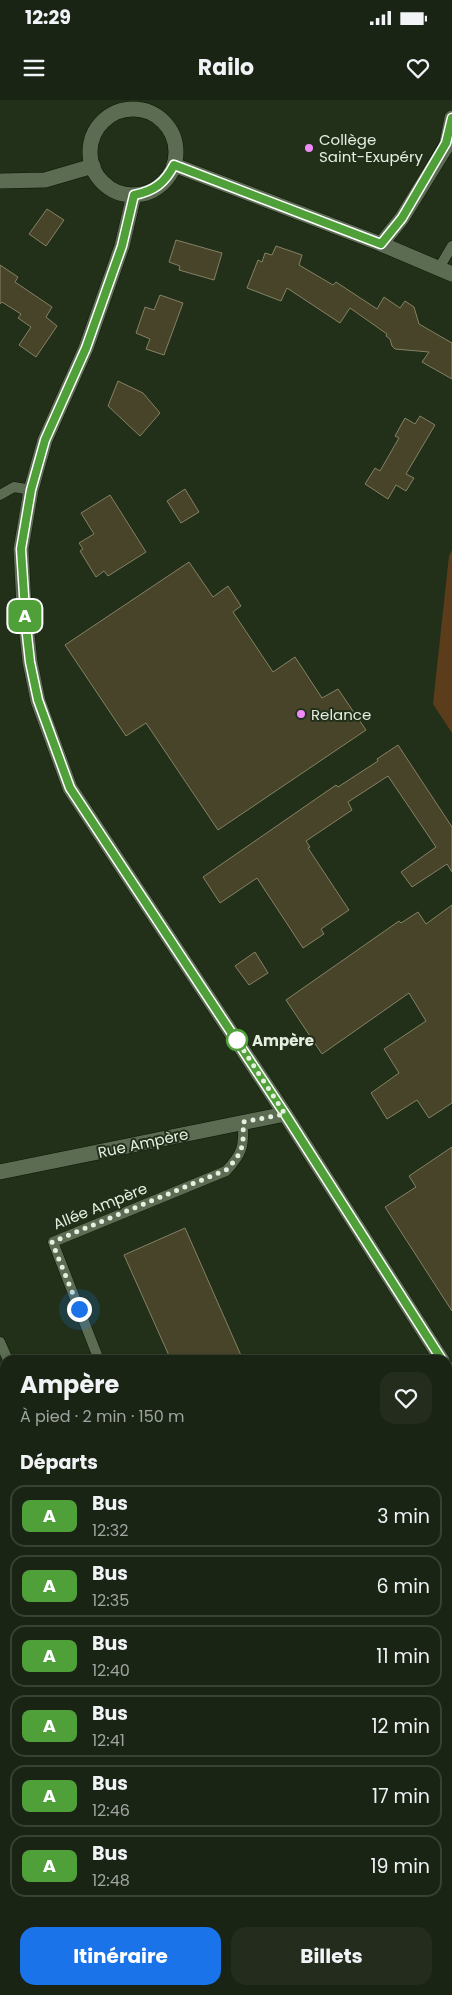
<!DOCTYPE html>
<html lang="fr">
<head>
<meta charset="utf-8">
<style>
	body { margin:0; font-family:Poppins,sans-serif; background:#232c1d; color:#f1f3f6; height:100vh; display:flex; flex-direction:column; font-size:19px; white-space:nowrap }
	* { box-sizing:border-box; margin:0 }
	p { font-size:16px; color:#9fa4a0 }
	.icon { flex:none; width:28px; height:28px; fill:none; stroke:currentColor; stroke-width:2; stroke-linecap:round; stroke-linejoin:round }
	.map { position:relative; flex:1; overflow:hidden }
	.panel { position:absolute; left:0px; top:1255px; width:452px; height:640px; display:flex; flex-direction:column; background:#1a2414; border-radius:15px 15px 0 0; box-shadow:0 1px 4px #0004,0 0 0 1px #384134 }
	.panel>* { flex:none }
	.badge { padding:0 10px; border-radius:8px; font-size:18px; line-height:32px }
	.you { position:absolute; width:25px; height:25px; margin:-12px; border:4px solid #fff; border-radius:50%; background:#1a73e8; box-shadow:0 0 0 8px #1a73e833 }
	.map>.badge { position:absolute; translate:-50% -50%; box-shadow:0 0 0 2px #fff }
	h2 { padding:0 20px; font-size:19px; line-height:45px }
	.round { display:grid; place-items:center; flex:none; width:52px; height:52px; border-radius:15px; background:#232c1d }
	.head { display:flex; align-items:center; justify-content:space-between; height:85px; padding:0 20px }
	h1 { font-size:24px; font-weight:700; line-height:38px }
	.action { display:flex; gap:10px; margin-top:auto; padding:10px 20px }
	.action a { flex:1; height:58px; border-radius:15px; background:#1a73e8; color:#fff; font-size:20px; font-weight:700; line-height:58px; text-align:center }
	.action a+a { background:#232c1d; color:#f1f3f6 }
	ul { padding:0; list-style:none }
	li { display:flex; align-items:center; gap:15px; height:62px; margin:0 10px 8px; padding:0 10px; border:2px solid #384134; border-radius:15px }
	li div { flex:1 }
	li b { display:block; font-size:19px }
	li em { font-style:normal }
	li .badge { min-width:55px; font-weight:700; text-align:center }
	.status { display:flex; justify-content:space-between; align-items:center; height:35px; padding:0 25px; background:#1a2414; direction:ltr }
	.status svg { height:14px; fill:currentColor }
	header { display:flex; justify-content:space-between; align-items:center; height:65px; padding:0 20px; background:#1a2414; font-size:22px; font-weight:700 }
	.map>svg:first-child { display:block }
</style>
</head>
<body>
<div class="status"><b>12:29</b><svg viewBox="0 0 49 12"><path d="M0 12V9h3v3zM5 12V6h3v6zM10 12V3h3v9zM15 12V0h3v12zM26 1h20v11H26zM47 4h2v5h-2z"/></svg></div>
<header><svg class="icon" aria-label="menu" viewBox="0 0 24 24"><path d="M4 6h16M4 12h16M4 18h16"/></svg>Railo<svg class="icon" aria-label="heart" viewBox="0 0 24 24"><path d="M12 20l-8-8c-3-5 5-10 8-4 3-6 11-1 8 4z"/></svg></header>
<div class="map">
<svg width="452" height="1895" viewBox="0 0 452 1895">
	<rect width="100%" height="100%" fill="#22301a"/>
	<!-- green -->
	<polygon fill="#5b3d1c" points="452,450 452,633 433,604 449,456"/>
	<!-- building -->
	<g fill="#48442a" stroke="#858164">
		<polygon points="47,109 64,120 46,146 29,134"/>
		<polygon points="176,140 222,153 214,180 179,170 180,166 169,162"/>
		<polygon points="276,146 302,155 299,165 333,185 336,182 377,209 384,197 400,208 405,201 414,207 419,224 452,243 452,279 422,262 429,252 395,249 392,246 390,239 386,236 387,234 350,208 340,223 287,188 281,201 247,188 258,160 262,162 265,153 272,155"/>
		<polygon points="0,165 18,177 15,182 52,207 46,217 57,226 36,257 19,245 31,227 18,218 21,214 2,202 0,204"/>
		<polygon points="160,195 183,203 164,255 146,249 150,239 136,233 145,207 154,210"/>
		<polygon points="118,281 143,293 160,313 140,336 108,306"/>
		<polygon points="420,316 435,325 406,374 414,378 406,391 396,385 388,399 365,384 375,368 380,371 399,338 395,336 405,318 415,324"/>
		<polygon points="185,389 199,412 181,423 167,401"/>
		<polygon points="110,395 146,452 108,476 104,471 96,477 80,451 83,449 79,443 94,434 81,413"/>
		<polygon points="189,462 213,497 228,486 241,506 233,512 273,572 295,557 322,598 338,589 366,630 218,730 146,623 126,636 65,545"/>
		<polygon points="398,645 452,727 452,772 447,764 412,787 401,772 436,747 388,676 348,702 352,710 306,741 310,747 308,748 349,810 321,829 324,834 303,848 257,778 220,803 203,777 336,685 338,687 378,661 377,659"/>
		<polygon points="452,805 452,1003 429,1018 417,1000 387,1019 371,993 399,973 384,949 426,921 409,893 322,954 286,900 399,821 401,823 418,812 426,824"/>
		<polygon points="255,852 268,873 249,885 235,866"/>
		<polygon points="452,1047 452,1211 385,1107 416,1087 409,1076"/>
		<polygon points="185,1128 243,1260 171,1260 124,1155"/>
	</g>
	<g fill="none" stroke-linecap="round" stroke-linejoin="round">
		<!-- lane casing -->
		<g stroke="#0b1704" stroke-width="11">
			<g id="lane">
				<polyline points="439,168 452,146"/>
				<polyline points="0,395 14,387 31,390"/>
				<polyline points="0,1242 8,1260"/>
				<path d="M99,1260L53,1142L226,1071C243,1053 244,1046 243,1022"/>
				<polyline points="448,1289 452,1287"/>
				<polyline points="0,1363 5,1360"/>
				<polyline points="0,1611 5,1609"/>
				<polyline points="448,1777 452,1783"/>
			</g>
		</g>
		<!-- street casing -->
		<g stroke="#0b1704" stroke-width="16">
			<g id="street">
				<circle cx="133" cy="52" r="43"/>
				<polyline points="447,43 452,18"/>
				<polyline points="174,65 381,144 452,174"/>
				<polyline points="0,81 45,80 93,66"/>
				<polyline points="134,95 122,146 86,248 45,340 31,390 21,449 24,507 30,562 38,601 70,688 285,1014 442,1260"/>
				<polyline points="381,144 402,118 452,37"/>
				<polyline points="0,1072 285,1014"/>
				<polyline points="448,1269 452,1276"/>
				<polyline points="448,1829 452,1828"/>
				<polyline points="227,1895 243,1890"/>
			</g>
		</g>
		<!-- lane -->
		<use href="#lane" stroke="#5c6c53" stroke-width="10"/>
		<!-- street -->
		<use href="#street" stroke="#5c6c53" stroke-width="15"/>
	</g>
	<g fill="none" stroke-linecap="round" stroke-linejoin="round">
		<!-- line casing -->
		<g stroke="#fff" stroke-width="11">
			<path id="line" d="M442,1260L285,1014L70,688L38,600L30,562L26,526L21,449L31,390L45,340L86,248L122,146L134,95C154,91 165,83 174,65L381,144L402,118L446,43L452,18"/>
		</g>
		<!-- line -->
		<use href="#line" stroke="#50a03a" stroke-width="8"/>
		<!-- walk -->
		<path stroke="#e5eee1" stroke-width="5" stroke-dasharray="0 9" d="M79,1209L52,1142L226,1070C243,1053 244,1046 243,1022L285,1014L237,940"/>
	</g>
	<!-- markers -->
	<g fill="#ef8bf6" stroke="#22301a" stroke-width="2">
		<circle cx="309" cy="48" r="5"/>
		<circle cx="301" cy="614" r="5"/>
	</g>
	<circle fill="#fff" stroke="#50a03a" stroke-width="2.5" cx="237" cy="940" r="10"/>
	<g text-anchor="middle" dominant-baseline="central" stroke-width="4" stroke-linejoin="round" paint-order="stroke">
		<!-- poi labels -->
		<g font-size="15" fill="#e5eee1" stroke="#22301a" text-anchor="start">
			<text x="319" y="39">Collège<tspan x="319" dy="17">Saint-Exupéry</tspan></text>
			<text x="311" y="614">Relance</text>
		</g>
		<!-- stop labels -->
		<g font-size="15" font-weight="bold" fill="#e5eee1" stroke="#22301a" text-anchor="start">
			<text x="252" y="940">Ampère</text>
		</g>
		<!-- street labels -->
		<g font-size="15" fill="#e5eee1" stroke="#22301a">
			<text transform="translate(143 1043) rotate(-12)">Rue Ampère</text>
			<text transform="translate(100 1106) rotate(-22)">Allée Ampère</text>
		</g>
	</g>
</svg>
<div class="you" style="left:79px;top:1209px"></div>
<b class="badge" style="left:25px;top:516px;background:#50a03a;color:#fff">A</b>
<section class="panel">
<div class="head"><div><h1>Ampère</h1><p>À pied · 2 min · 150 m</p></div><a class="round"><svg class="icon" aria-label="heart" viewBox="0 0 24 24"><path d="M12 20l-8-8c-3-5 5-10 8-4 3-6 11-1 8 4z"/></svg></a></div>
<h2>Départs</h2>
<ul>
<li><span class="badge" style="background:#50a03a;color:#fff">A</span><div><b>Bus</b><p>12:32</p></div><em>3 min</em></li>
<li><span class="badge" style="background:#50a03a;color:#fff">A</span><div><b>Bus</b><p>12:35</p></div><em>6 min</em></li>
<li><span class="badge" style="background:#50a03a;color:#fff">A</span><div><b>Bus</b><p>12:40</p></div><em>11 min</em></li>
<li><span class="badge" style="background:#50a03a;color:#fff">A</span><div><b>Bus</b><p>12:41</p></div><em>12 min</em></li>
<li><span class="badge" style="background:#50a03a;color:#fff">A</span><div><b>Bus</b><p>12:46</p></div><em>17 min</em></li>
<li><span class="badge" style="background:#50a03a;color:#fff">A</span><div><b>Bus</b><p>12:48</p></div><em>19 min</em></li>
</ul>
<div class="action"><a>Itinéraire</a><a>Billets</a></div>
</section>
</div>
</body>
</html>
